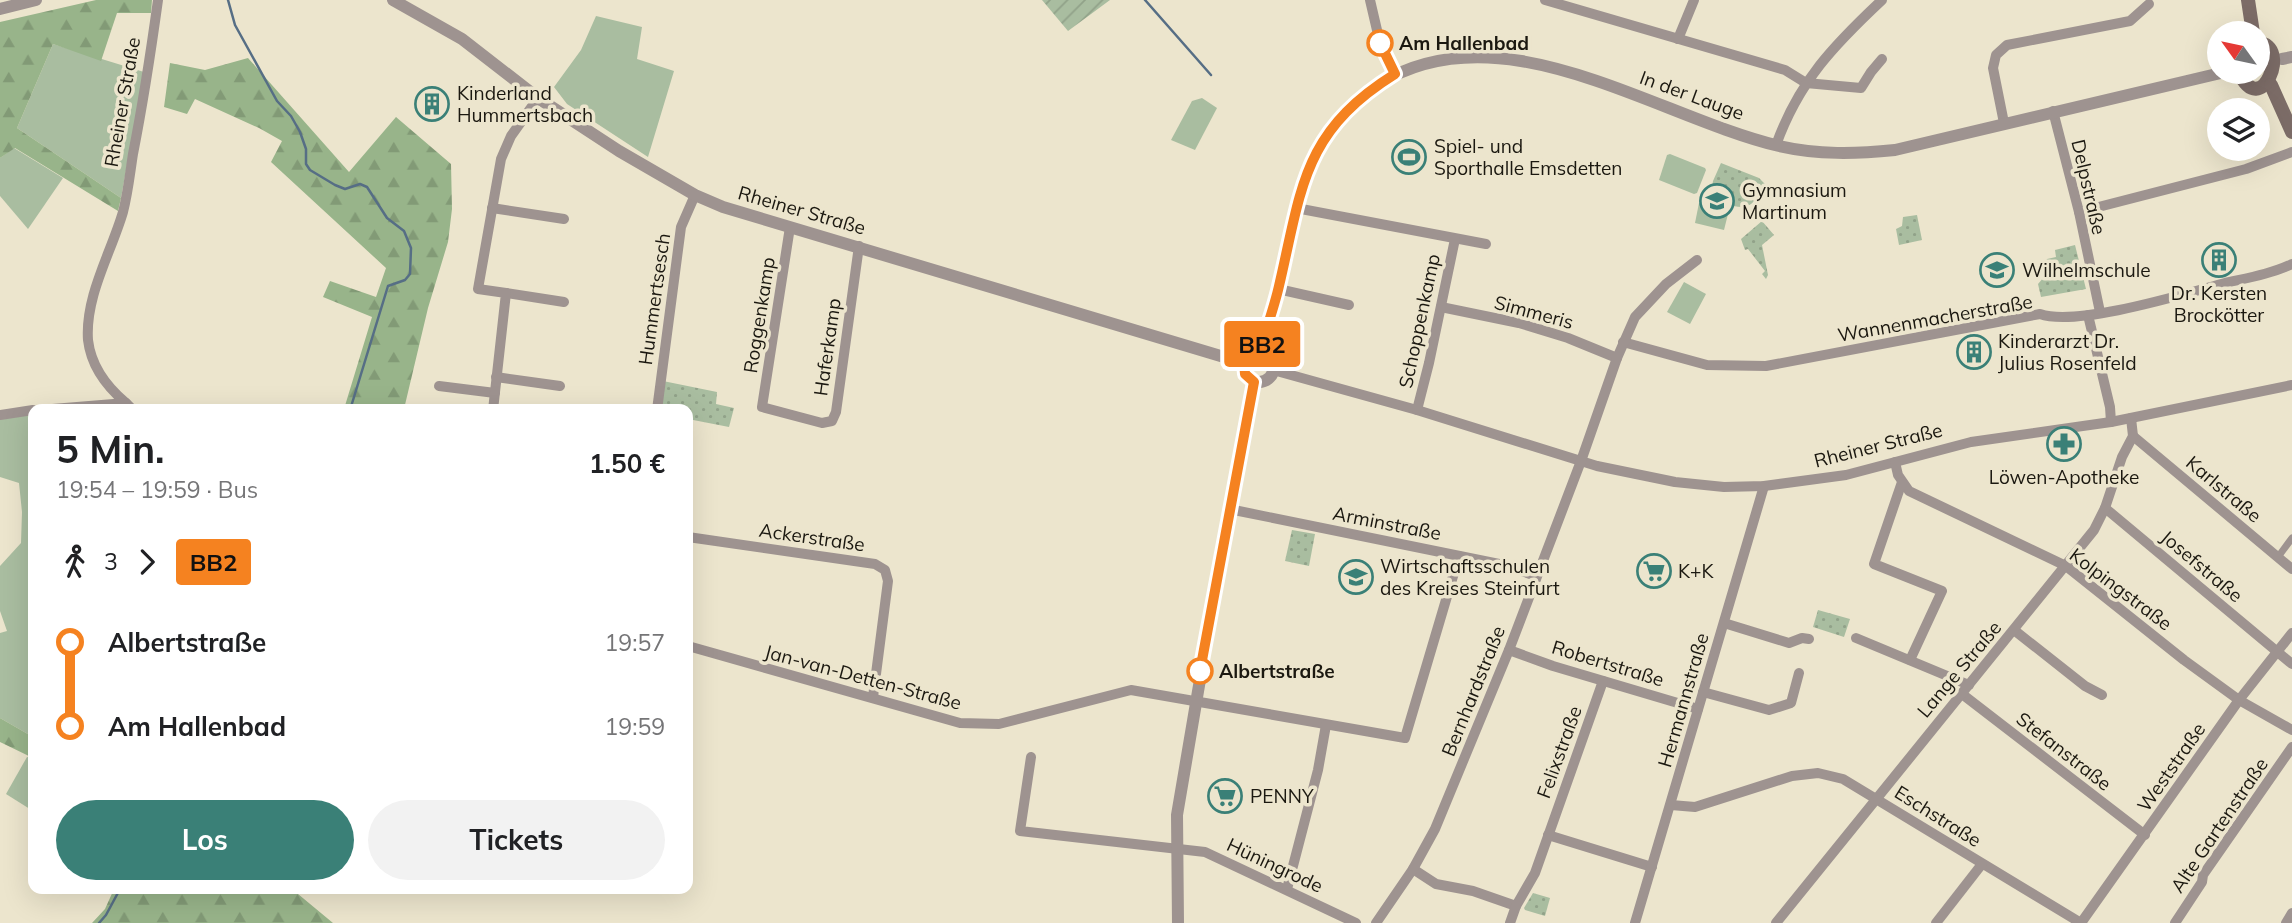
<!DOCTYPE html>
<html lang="de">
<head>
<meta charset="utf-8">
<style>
	body { margin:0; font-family:Mulish,sans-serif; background:#f2f2f2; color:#202124; height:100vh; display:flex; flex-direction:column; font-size:26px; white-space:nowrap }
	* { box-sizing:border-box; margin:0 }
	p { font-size:23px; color:#757577 }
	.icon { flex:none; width:38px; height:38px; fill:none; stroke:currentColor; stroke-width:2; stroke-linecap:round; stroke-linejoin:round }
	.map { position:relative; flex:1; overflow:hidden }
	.drawer { position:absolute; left:28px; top:404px; width:665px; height:490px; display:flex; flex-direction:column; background:#fff; border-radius:14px; box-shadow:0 7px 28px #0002 }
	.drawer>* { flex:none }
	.badge { padding:0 14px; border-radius:5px; font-size:24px; line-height:46px }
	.needle { width:46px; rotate:303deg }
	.tools { position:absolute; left:2207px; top:21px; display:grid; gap:14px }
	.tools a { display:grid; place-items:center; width:63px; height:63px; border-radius:50%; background:#fff; box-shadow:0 7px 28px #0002; font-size:35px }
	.map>.badge { position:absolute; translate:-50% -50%; box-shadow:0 0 0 4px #fff }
	.legs { display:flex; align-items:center; gap:10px; height:77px; padding:0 28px; font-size:23px }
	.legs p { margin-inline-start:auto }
	.headline { display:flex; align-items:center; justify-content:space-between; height:119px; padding:0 28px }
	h1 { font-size:38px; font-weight:700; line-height:52px }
	.primary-button { display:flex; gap:14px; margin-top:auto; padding:14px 28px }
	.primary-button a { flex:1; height:80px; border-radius:42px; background:#3a8077; color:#fff; font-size:28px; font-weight:700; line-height:80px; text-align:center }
	.primary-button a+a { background:#f2f2f2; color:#202124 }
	ul { padding:0 28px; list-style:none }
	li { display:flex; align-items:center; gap:24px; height:84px; font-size:26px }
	li i { display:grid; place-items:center; width:10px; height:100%; margin:0 9px; background:currentColor }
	li i::after { content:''; width:18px; height:18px; margin:-9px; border:5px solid; border-radius:50%; background:#fff }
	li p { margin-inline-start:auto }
	li:first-child i { background:linear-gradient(#0000 50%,currentColor 0) }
	li:last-child i { background:linear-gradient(currentColor 50%,#0000 0) }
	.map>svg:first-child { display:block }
</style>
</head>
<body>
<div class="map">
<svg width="2292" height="923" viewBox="0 0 2292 923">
	<defs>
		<pattern id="forest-firs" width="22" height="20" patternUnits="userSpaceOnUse" patternTransform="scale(1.75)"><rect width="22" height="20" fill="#98b48a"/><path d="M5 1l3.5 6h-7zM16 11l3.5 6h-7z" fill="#829a76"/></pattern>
		<pattern id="park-dots" width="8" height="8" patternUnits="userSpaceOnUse" patternTransform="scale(1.75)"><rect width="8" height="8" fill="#a9bda0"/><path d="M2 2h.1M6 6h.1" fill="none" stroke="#91a289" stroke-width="1.8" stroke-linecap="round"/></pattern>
		<pattern id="garden-furrows" width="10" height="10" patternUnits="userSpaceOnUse" patternTransform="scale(1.75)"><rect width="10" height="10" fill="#a9bda0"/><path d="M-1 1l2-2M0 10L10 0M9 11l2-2" fill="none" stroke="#91a289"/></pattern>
	</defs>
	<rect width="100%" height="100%" fill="#ece5cd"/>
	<!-- grass -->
	<g fill="#a9bda0">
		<polygon points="596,16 642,27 637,59 674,71 648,157 567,104 554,87 581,50"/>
		<polygon points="53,44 144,72 121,198 17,128"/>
		<polygon points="1202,98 1217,108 1195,150 1171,140 1192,101"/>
		<polygon points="14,148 63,178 28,229 0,196 0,158"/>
		<polygon points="1670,154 1705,168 1706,170 1697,193 1694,194 1659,180 1667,155"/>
		<polygon points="1699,203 1729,210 1724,230 1695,223"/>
		<polygon points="1684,282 1706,294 1690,324 1667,312"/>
		<polygon points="33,414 33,737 0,718 0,633 7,631 0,611 0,566 21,543 22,512 19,483 0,477 0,419"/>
		<polygon points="27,757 33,758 33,811 6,794"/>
	</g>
	<!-- forest -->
	<g fill="url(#forest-firs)">
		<polygon points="96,0 152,0 151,13 117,13 101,61 53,44 17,128 121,198 118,211 15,148 0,158 0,22"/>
		<polygon points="248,58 349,172 396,117 451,164 452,209 448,242 428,308 404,409 344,409 372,317 323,297 330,281 376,297 386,268 271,162 282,141 259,128 195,99 187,114 164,107 170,63 205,70"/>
		<polygon points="0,718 33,737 33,758 0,742"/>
		<polygon points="114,889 292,889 333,923 92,923 105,909"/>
	</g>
	<!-- park -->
	<g fill="url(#park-dots)">
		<path d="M1721,163L1759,178L1765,184C1749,218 1739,206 1710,200L1713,181Z"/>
		<polygon points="1917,215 1922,240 1899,245 1896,229 1902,226 1903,217"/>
		<polygon points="1762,221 1774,235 1762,245 1768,275 1766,279 1762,274 1765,271 1748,249 1745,250 1741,239"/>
		<polygon points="2075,245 2086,289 2041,297 2038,284 2044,277 2043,266 2047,259 2056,257 2055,250"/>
		<polygon points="663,381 717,392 716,404 734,408 729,427 688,419 688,410 660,410"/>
		<polygon points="1292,530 1315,534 1309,566 1285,561"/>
		<polygon points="1818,610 1850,619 1844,637 1813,627"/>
		<polygon points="1533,893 1550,898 1545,916 1525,910 1524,908"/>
	</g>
	<!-- garden -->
	<polygon fill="url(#garden-furrows)" points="1042,0 1110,0 1068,31"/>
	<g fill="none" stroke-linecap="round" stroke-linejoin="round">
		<!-- stream -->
		<g stroke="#566e85" stroke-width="2.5">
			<polyline points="228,0 235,25 277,101 291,116 300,132 306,149 306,164 310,170 335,185 345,189 360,184 367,187 387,218 404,231 411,248 410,274 405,280 388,286 350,410"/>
			<polyline points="1145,0 1211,75"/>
			<polyline points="99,923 106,915 120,889"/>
		</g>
		<!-- pedestrian -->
		<polyline stroke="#9e9390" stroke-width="7" points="2278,557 2292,538"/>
		<!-- minor -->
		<g stroke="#9e9390" stroke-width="10">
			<polyline points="1370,0 1380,43 1395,74"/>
			<polyline points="1545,0 1785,70 1806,83 1861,88 1871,72 1882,59"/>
			<polyline points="1678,39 1694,0"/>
			<polyline points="2053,111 2079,212 2100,312"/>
			<polyline points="2004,123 1993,68 1996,55 2007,45 2130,21 2149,4"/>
			<path d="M1776,145C1799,81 1834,45 1882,0"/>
			<polyline points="492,208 564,219"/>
			<polyline points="1296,208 1486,244"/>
			<polyline points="2079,212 2246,169 2292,152"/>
			<polyline points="790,227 762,407 822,423 832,421 836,412 859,246"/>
			<polyline points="1278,289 1349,305"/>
			<polyline points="506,293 564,302"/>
			<polyline points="1441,307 1519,323 1568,338 1617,358"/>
			<polyline points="2088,315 2110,407 2111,422"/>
			<path d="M1623,342L1707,365L1766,366L2040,314C2077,327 2184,294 2225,283C2247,278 2271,274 2292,264"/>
			<polyline points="1273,370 1417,410 1597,466 1675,482 1724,487 1764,486 1846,475 1971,442 2111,422 2292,385"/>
			<polyline points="496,377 560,386"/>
			<polyline points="439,386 495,393"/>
			<path d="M126,403C107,387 91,366 88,340C85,296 111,253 123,212C128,193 130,173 133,154C143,103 151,51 158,0"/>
			<polyline points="40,410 126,403 133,410"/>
			<polyline points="493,410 506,293 478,289 501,159 511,136 538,98"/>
			<polyline points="657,410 681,227 695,195"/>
			<polyline points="1417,410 1429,363 1455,239"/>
			<polyline points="0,415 33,410"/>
			<polyline points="2133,436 2292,569"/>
			<polyline points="1895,462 1898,475 1909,491 2066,566 2184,660 2239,700 2292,730"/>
			<polyline points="1902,482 1874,564 1942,591 1910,660"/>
			<polyline points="2105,508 2292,664"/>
			<polyline points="1229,509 1504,565 1536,576"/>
			<polyline points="688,537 875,564 885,570 888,581 873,697"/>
			<polyline points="1724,623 1789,643 1802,638 1809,639"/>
			<polyline points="2014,630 2085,686 2102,695"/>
			<polyline points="1856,638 1969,685"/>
			<polyline points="688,646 960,723 999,724 1131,690 1405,738 1459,556"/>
			<polyline points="1509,650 1553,666 1698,709"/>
			<polyline points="1703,692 1769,710 1791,703 1799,673"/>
			<polyline points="1962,694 2145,835"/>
			<polyline points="1031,757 1020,831 1205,852 1356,923"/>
			<polyline points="1671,805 1695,807 1792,776 1818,773 1843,779 2081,923"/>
			<polyline points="1548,835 1652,867"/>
			<polyline points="1413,869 1436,884 1473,891 1516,906"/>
			<polyline points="1287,889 1318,770 1326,725"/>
			<polyline points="1376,923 1413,869 1435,829 1509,650 1581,461 1617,358 1635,317 1666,284 1697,260"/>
			<polyline points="1510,923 1516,906 1535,873 1603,681"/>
			<polyline points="1635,923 1764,486"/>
			<polyline points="1776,923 2094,530 2105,508 2122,457 2133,436 2131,418"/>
			<polyline points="1936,923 1982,864"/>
			<polyline points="2081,923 2239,700 2292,633"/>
			<polyline points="2175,923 2202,882 2203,875 2292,747"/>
			<polyline points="2286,923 2292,913"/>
		</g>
		<!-- tertiary -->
		<g stroke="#9e9390" stroke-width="12">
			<polyline points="393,0 462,39 538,98 619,151 695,195 723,207 1244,363"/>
			<polyline points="0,9 36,0"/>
			<polyline points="2282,59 2292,57"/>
			<path d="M1259,352C1266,330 1274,308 1279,286C1290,240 1295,191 1318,149C1332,123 1354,100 1379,84C1502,7 1657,117 1779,146C1819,155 1855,154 1895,150L2225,72"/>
			<circle cx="1259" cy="367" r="15"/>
			<polyline points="1178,923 1177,815 1229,509 1254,382"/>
		</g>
		<!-- secondary -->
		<g stroke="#7c6c67" stroke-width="14">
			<polyline points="2248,0 2253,33"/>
			<path d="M2239,72C2261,122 2292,44 2258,43"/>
			<polyline points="2271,85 2292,132"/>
		</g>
	</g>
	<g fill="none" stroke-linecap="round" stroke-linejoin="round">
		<!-- line-1 casing -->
		<g stroke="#fff" stroke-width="16">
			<path id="line-1" d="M1200,671L1254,382L1245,374L1244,363L1250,355L1259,352C1266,330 1274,308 1279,286C1302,188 1302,132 1395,74L1380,43"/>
		</g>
		<!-- line-1 -->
		<use href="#line-1" stroke="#f58220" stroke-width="10"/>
	</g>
	<!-- icons -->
	<defs>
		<g id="building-ring" transform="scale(1.75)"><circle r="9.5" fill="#ece5cd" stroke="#3a8077" stroke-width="1.5"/><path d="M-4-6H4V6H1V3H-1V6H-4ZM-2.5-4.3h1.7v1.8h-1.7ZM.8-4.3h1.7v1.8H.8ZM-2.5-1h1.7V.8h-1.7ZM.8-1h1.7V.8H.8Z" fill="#3a8077"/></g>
		<g id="stadium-ring" transform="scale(1.75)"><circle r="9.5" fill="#ece5cd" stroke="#3a8077" stroke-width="1.5"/><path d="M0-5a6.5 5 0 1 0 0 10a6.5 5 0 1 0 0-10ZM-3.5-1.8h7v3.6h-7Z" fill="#3a8077"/></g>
		<g id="school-ring" transform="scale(1.75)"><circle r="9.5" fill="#ece5cd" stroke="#3a8077" stroke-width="1.5"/><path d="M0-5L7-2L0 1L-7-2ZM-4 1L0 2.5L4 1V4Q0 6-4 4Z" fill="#3a8077"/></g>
		<g id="pharmacy-ring" transform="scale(1.75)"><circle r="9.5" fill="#ece5cd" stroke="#3a8077" stroke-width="1.5"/><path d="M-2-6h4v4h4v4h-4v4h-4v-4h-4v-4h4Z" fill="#3a8077"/></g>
		<g id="supermarket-ring" transform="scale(1.75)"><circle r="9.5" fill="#ece5cd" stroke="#3a8077" stroke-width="1.5"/><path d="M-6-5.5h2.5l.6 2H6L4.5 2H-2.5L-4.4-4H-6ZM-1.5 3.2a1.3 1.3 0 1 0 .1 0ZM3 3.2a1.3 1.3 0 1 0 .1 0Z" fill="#3a8077"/></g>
	</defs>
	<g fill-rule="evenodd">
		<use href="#building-ring" x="432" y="104"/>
		<use href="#stadium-ring" x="1409" y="157"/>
		<use href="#school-ring" x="1717" y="201"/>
		<use href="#building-ring" x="2219" y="260"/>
		<use href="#school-ring" x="1997" y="270"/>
		<use href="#building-ring" x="1974" y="352"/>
		<use href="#pharmacy-ring" x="2064" y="444"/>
		<use href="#supermarket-ring" x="1654" y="571"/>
		<use href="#school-ring" x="1356" y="577"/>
		<use href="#supermarket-ring" x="1225" y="796"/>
	</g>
	<!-- markers -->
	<g fill="#fff" stroke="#f58220" stroke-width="3.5">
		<circle cx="1380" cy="43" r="12"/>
		<circle cx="1200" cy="671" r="12"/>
	</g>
	<g text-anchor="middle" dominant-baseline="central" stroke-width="7" stroke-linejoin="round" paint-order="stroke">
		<!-- stop labels -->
		<g font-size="19" font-weight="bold" fill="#1b1810" stroke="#ece5cd" text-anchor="start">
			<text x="1399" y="43">Am Hallenbad</text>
			<text x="1219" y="671">Albertstraße</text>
		</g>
		<!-- poi labels -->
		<g font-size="19" fill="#1b1810" stroke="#ece5cd" text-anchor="start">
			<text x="457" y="93">Kinderland<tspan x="457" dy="22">Hummertsbach</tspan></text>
			<text x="1434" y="146">Spiel- und<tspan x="1434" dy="22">Sporthalle Emsdetten</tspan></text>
			<text x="1742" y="190">Gymnasium<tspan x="1742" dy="22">Martinum</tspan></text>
			<text x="2022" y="270">Wilhelmschule</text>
			<text x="2219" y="293" text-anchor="middle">Dr. Kersten<tspan x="2219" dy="22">Brockötter</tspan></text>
			<text x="1998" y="341">Kinderarzt Dr.<tspan x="1998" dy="22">Julius Rosenfeld</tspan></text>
			<text x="2064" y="477" text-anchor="middle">Löwen-Apotheke</text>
			<text x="1380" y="566">Wirtschaftsschulen<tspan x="1380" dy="22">des Kreises Steinfurt</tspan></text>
			<text x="1678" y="571">K+K</text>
			<text x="1250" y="796">PENNY</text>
		</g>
		<!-- street labels -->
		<g font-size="19" fill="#1b1810" stroke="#ece5cd">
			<text transform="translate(1692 95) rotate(20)">In der Lauge</text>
			<text transform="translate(122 102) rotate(-80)">Rheiner Straße</text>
			<text transform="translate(2089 187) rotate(77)">Delpstraße</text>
			<text transform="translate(802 210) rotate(16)">Rheiner Straße</text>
			<text transform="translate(654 299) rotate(-82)">Hummertsesch</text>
			<text transform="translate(1534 312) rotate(15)">Simmeris</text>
			<text transform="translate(759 315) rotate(-81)">Roggenkamp</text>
			<text transform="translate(1935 318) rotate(-10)">Wannenmacherstraße</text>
			<text transform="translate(1419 321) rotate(-78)">Schoppenkamp</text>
			<text transform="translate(827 347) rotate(-82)">Haferkamp</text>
			<text transform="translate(1878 445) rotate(-14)">Rheiner Straße</text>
			<text transform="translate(2224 489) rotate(40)">Karlstraße</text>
			<text transform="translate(1387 523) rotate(11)">Arminstraße</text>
			<text transform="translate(812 537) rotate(8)">Ackerstraße</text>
			<text transform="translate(2202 566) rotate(40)">Josefstraße</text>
			<text transform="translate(2121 589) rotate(37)">Kolpingstraße</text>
			<text transform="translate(1608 663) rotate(17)">Robertstraße</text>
			<text transform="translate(1959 669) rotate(-50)">Lange Straße</text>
			<text transform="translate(863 677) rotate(15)">Jan-van-Detten-Straße</text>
			<text transform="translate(1473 691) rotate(-68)">Bernhardstraße</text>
			<text transform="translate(1683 700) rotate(-74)">Hermannstraße</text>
			<text transform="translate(2064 751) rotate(38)">Stefanstraße</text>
			<text transform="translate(1559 752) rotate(-70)">Felixstraße</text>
			<text transform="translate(2171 767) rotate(-55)">Weststraße</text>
			<text transform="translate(1938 816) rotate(32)">Eschstraße</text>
			<text transform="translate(2219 825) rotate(-56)">Alte Gartenstraße</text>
			<text transform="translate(1275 865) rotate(25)">Hüningrode</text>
		</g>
	</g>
</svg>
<div class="tools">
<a><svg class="needle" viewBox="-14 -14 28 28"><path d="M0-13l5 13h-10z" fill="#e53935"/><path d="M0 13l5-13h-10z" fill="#757577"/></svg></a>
<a><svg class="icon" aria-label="layers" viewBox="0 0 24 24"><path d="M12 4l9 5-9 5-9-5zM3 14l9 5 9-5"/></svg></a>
</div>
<b class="badge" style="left:1262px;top:344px;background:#f58220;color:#111">BB2</b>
<section class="drawer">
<div class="headline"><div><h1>5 Min.</h1><p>19:54 – 19:59 · Bus</p></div><b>1.50 €</b></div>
<div class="legs"><svg class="icon" aria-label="walk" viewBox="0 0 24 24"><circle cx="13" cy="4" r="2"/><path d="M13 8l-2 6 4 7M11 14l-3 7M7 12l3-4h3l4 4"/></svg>3<svg class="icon" aria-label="forward" viewBox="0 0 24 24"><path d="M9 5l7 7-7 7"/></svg><b class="badge" style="background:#f58220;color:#111">BB2</b></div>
<ul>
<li><i style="color:#f58220"></i><b>Albertstraße</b><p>19:57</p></li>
<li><i style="color:#f58220"></i><b>Am Hallenbad</b><p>19:59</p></li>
</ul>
<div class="primary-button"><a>Los</a><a>Tickets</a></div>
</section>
</div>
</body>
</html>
